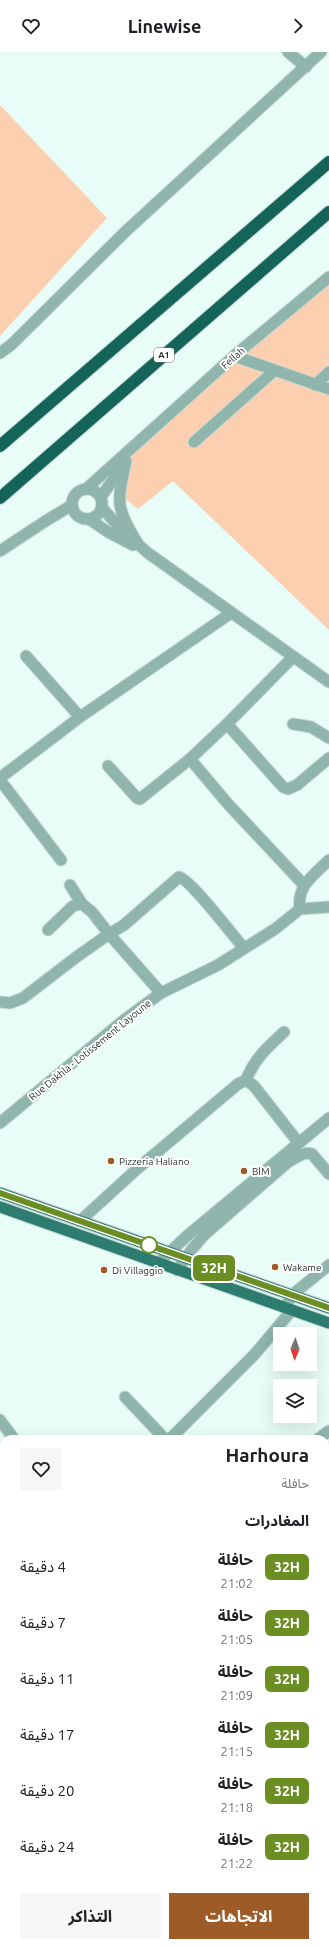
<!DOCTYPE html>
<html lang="ar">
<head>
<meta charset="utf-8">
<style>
	body { margin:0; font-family:Ubuntu,"Noto Sans Arabic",sans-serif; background:#f6f6f6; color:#202124; direction:rtl; height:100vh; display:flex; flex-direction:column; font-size:15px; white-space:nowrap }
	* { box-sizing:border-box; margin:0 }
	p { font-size:13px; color:#757577 }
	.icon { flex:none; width:22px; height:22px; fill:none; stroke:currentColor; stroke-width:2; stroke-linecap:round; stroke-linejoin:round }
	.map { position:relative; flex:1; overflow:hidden; direction:ltr }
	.sheet { position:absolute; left:0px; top:1383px; width:329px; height:512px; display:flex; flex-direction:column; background:#fff; border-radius:12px 12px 0 0; box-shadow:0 4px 16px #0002; direction:rtl }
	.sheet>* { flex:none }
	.badge { padding:0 8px; border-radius:6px; font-size:14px; line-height:26px }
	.needle { width:26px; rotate:182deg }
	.controls { position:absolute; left:273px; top:1275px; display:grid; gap:8px }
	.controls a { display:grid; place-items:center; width:44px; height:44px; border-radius:0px; background:#fff; box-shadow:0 4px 16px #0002; font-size:20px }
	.map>.badge { position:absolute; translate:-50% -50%; box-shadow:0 0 0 2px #fff }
	h2 { padding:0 20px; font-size:15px; line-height:36px }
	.round { display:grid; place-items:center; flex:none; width:42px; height:42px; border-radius:0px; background:#f6f6f6 }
	.overview { display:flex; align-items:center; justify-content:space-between; height:68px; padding:0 20px }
	h1 { font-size:19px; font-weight:700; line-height:30px }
	.cta { display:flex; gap:8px; margin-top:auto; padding:8px 20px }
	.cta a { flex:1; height:46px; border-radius:0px; background:#9d5b28; color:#fff; font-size:16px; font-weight:700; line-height:46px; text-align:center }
	.cta a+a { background:#f6f6f6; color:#202124 }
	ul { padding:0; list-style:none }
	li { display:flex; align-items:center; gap:12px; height:56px; padding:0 20px }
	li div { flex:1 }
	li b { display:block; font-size:15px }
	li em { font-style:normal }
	li .badge { min-width:44px; font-weight:700; text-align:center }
	header { display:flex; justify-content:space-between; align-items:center; height:52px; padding:0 20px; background:#fff; font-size:18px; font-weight:700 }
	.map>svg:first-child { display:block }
</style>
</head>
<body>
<header><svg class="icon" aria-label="forward" viewBox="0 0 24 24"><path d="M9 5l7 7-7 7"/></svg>Linewise<svg class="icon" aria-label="heart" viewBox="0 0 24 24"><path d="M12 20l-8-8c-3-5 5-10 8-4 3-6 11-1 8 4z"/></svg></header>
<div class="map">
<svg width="329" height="1895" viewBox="0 0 329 1895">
	<rect width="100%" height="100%" fill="#e8fdf8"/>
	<!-- green -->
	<g fill="#fdcfb1">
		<polygon points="0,53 107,166 0,284"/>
		<polygon points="329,230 329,578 173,429 138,457 98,426"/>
		<polygon points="0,1403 4,1407 4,1640 0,1644"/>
	</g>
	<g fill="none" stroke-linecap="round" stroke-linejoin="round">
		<!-- minor casing -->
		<g stroke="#c6d8d4" stroke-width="13">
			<g id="minor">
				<polyline points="288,0 306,15"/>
				<polyline points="234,304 329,337"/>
				<polyline points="315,333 329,320"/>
				<polyline points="194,390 274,319"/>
				<polyline points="102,456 122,478 148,501 329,630"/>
				<polyline points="89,467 108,480 133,493"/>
				<polyline points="26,604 80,665"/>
				<polyline points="293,605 227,672 190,707 228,752 304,833"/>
				<polyline points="227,672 283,735 288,737 297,733 329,706"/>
				<polyline points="293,672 311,675 329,686"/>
				<polyline points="108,714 137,746 140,747 190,707"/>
				<polyline points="0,726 80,665 231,561"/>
				<polyline points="0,728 61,808"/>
				<polyline points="70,833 82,852"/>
				<path d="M300,857C296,834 315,822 329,808"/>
				<polyline points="48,878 73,854 82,852 92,860 109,882 161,941"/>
				<path d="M0,950L10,951L23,946L75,906L109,882L124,873L179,825C191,828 233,884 244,896"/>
				<polyline points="246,1028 254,1034 298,1090"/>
				<polyline points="0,1071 124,968 161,941 218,913 275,877 300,857 329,855"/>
				<path d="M80,1169L137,1117L238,1032L246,1028C255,1006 267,996 284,980"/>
				<polyline points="158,1211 188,1183 329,1066"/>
				<path d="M177,1218L193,1196L204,1183L288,1110C296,1106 303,1099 312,1102L329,1122"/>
				<polyline points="285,1256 292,1243 329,1213"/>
				<polyline points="125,1345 165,1387"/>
				<polyline points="0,1368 14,1387"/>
				<polyline points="170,1387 254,1303 292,1258"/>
				<polyline points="318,1387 329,1379"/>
				<polyline points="325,1567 329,1571"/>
				<polyline points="0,1619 4,1624"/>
				<polyline points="0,1675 4,1672"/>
				<polyline points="325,1703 329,1707"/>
				<polyline points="325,1768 329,1764"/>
				<polyline points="0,1790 4,1786"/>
				<polyline points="0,1853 4,1857"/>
				<polyline points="325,1866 329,1873"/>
				<polyline points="0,1889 4,1884"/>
				<polyline points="38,1891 42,1895"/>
				<polyline points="76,1895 80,1891"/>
				<polyline points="200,1895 204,1891"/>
				<polyline points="323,1895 329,1882"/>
			</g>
		</g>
		<!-- tertiary casing -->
		<g stroke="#c6d8d4" stroke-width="13">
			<g id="tertiary">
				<polyline points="0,301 11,293 126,179 321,0"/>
				<path d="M126,409C117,451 115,455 138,492"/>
				<polyline points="86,437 234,304 329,225"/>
				<circle cx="87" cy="452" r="15"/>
				<polyline points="101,445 123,413"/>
				<polyline points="0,499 44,470 72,453"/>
			</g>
		</g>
		<!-- primary casing -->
		<g stroke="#c6d8d4" stroke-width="13">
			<g id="primary">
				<polyline points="0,1141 329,1256"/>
				<polyline points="0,1155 329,1271"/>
				<polyline points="325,1406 329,1403"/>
				<polyline points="325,1426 329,1423"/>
				<polyline points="325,1445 329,1442"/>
				<polyline points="325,1461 329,1458"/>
				<polyline points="0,1726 4,1722"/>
				<polyline points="0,1747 4,1743"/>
			</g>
		</g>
		<!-- motorway casing -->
		<g stroke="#c6d8d4" stroke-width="14">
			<g id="motorway">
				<polyline points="0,394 329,110"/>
				<polyline points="0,446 329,160"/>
			</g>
		</g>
		<!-- minor -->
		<use href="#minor" stroke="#8fb5ad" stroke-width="11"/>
		<!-- tertiary -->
		<use href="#tertiary" stroke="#8fb5ad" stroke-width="11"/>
		<!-- primary -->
		<use href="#primary" stroke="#2c7c70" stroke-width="11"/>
		<!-- motorway -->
		<use href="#motorway" stroke="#156459" stroke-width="12"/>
	</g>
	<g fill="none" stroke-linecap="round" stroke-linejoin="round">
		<!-- line casing -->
		<g stroke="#fff" stroke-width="9">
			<polyline id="line" points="0,1141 329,1256"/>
		</g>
		<!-- line -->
		<use href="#line" stroke="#6b8e23" stroke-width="6"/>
	</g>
	<!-- markers -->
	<g fill="#9d5b28" stroke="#fff" stroke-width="1.5">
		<circle cx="111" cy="1109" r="4"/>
		<circle cx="244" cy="1119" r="4"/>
		<circle cx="275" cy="1215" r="4"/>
		<circle cx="104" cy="1218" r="4"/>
	</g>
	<circle fill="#fff" stroke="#6b8e23" stroke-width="2" cx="149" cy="1193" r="8"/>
	<g text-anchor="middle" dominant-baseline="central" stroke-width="4" stroke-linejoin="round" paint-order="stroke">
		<!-- shield labels -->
		<rect fill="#fff" stroke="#696f6d" stroke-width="1" x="154" y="296" width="20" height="14" rx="3"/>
		<g font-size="9" font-weight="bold" fill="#29312f">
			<text x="164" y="303">A1</text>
		</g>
		<!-- street labels -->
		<g font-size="10" fill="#29312f" stroke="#fff">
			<text transform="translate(233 306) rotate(-41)">Fellah</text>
			<text transform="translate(90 998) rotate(-39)">Rue Dakhla - Lotissement Layoune</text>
		</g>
		<!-- poi labels -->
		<g font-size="10" fill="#29312f" stroke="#fff" text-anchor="start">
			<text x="119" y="1109">Pizzeria Haliano</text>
			<text x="252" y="1119">BİM</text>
			<text x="283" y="1215">Wakame</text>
			<text x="112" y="1218">Di Villaggio</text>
		</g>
	</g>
</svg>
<div class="controls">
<a><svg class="needle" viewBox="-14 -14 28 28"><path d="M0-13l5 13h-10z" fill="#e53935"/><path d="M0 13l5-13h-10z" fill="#757577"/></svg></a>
<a><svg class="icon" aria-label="layers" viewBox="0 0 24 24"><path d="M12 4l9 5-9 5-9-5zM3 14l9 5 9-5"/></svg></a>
</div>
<b class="badge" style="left:214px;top:1216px;background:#6b8e23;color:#fff">32H</b>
<section class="sheet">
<div class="overview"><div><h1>Harhoura</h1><p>حافلة</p></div><a class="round"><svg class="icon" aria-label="heart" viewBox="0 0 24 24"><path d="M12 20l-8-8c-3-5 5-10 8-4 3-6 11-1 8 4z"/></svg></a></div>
<h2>المغادرات</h2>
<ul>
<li><span class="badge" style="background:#6b8e23;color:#fff">32H</span><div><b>حافلة</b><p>21:02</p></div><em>4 دقيقة</em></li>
<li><span class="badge" style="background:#6b8e23;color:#fff">32H</span><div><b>حافلة</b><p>21:05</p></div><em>7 دقيقة</em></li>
<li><span class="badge" style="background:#6b8e23;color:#fff">32H</span><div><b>حافلة</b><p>21:09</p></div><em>11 دقيقة</em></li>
<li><span class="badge" style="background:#6b8e23;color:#fff">32H</span><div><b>حافلة</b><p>21:15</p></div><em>17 دقيقة</em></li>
<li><span class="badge" style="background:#6b8e23;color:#fff">32H</span><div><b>حافلة</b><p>21:18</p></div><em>20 دقيقة</em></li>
<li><span class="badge" style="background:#6b8e23;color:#fff">32H</span><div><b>حافلة</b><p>21:22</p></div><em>24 دقيقة</em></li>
</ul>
<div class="cta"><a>الاتجاهات</a><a>التذاكر</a></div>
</section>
</div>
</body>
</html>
